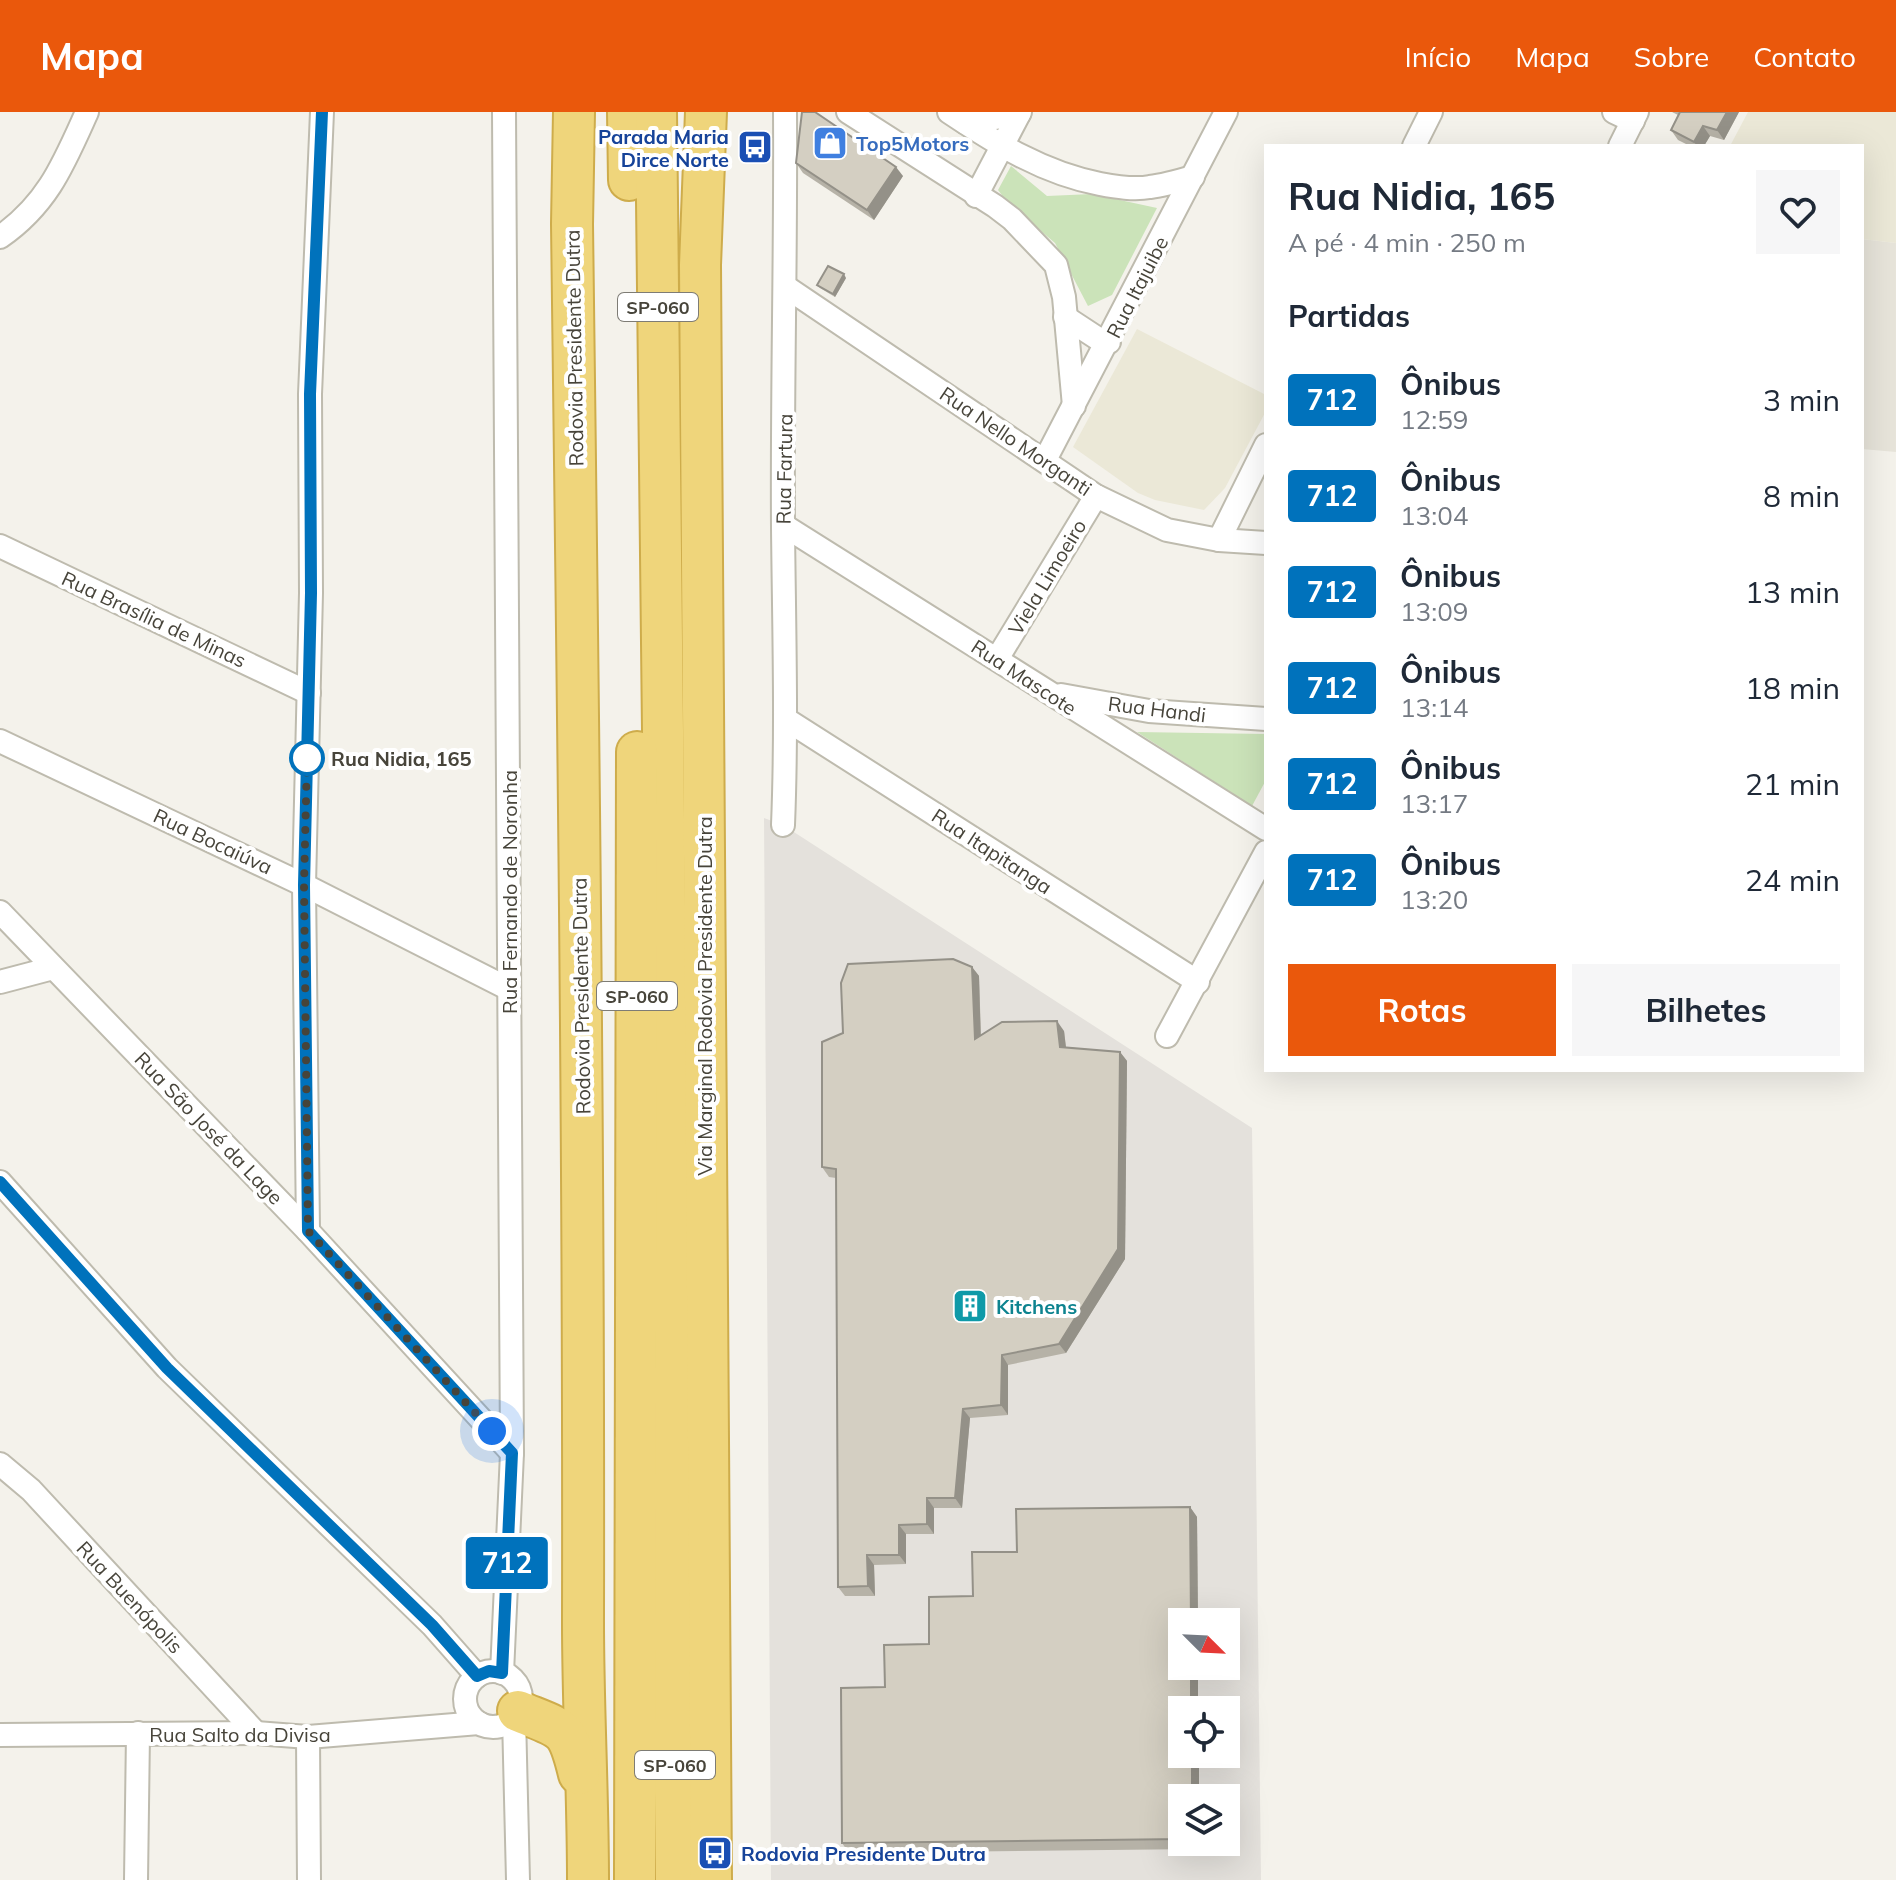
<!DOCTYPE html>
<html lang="pt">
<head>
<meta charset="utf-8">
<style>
	body { margin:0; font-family:Mulish,sans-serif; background:#f6f6f7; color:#1f2937; height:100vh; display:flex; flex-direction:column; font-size:30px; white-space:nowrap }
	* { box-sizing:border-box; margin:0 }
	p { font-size:26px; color:#747a83 }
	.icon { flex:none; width:44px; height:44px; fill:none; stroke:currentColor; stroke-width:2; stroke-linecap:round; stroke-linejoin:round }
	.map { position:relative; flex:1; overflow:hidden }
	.side { position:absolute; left:1264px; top:32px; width:600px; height:928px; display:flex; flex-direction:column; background:#fff; border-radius:0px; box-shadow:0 8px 32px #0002 }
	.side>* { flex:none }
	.badge { padding:0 16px; border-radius:6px; font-size:28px; line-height:52px }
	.needle { width:52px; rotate:114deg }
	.tools { position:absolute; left:1168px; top:1496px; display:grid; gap:16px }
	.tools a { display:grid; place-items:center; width:72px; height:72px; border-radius:0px; background:#fff; box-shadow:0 8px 32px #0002; font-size:40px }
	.you { position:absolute; width:40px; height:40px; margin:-20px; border:6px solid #fff; border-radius:50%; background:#1a73e8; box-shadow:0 0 0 12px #1a73e833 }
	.map>.badge { position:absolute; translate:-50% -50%; box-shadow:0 0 0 4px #fff }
	h2 { padding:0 24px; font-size:30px; line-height:72px }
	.round { display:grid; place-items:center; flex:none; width:84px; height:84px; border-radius:0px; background:#f6f6f7 }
	.summary { display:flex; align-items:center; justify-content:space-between; height:136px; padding:0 24px }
	h1 { font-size:38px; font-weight:700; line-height:60px }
	.button { display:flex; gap:16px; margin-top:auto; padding:16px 24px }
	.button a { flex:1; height:92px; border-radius:0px; background:#ea580c; color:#fff; font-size:32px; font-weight:700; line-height:92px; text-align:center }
	.button a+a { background:#f6f6f7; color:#1f2937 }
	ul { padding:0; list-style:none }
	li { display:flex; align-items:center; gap:24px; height:96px; padding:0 24px }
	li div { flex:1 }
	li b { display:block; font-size:30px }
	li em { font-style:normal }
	li .badge { min-width:88px; font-weight:700; text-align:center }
	header { display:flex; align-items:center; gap:48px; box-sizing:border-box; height:112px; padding:0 40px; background:#ea580c; color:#fff }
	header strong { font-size:38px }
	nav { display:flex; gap:44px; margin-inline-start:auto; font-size:28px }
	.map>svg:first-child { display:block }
</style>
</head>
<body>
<header>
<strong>Mapa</strong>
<nav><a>Início</a><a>Mapa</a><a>Sobre</a><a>Contato</a></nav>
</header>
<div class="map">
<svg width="1896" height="1768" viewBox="0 0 1896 1768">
	<rect width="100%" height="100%" fill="#f4f2eb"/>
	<!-- residential -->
	<polygon fill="#e7e4da" points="1862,127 1896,131 1896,340 1862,337"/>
	<!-- industrial -->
	<path fill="#e4e1dc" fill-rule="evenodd" d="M764,706L783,713L1252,1016L1261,1768H771ZM1182,1510H1226V1554H1182ZM1182,1598H1226V1642H1182ZM1182,1686H1226V1730H1182Z"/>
	<!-- education -->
	<g fill="#ebe8d7">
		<polygon points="1748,0 1896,0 1896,131 1862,127 1862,34 1730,34"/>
		<polygon points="1137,217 1266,283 1266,299 1225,376 1204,398 1155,388 1138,381 1073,335"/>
	</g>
	<!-- green -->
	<g fill="#cbe3b9">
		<polygon points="1011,54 1047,84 1092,82 1157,96 1112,183 1088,194 1055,131 1008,91 998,78"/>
		<polygon points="1137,620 1266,622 1266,668 1252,694"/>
	</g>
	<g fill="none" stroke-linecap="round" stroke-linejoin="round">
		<!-- minor casing -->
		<g stroke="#bebbae" stroke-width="26">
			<g id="minor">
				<polyline points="848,0 995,94 1012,107 1056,153 1064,185 1074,294"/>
				<path d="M949,0C997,32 1043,61 1100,72C1116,75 1134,78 1150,75C1165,73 1179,69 1193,65"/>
				<polyline points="1614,0 1633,9"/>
				<polyline points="966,11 1019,2"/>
				<polyline points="1414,34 1431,0"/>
				<polyline points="1620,34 1637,0"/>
				<polyline points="976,84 1020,0"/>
				<path d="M0,125C48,92 64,51 87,0"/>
				<polyline points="786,175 1096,384 1167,418 1219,428 1266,431"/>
				<polyline points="1065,205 1097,226 1109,230"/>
				<polyline points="1045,348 1226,0"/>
				<polyline points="783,413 1266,717"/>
				<polyline points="1219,428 1266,333"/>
				<polyline points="0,434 309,581"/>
				<polyline points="997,547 1096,384"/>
				<polyline points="1061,583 1149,599 1266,607"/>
				<polyline points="787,608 1198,870"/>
				<polyline points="0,629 304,773 509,877"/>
				<path d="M783,713C787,614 784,515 783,415C782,277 786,138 785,0"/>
				<polyline points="0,800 308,1119 512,1341"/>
				<polyline points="0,870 53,856"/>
				<polyline points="1167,924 1266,740"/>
				<polyline points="0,1070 167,1256 432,1513 477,1564"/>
				<polyline points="308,1119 304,773 311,481 310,282 322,0"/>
				<polyline points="0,1352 31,1378 256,1621"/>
				<circle cx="493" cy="1587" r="28"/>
				<polyline points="502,1561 512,1341 504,0"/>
				<polyline points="514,1605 518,1768"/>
				<polyline points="0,1623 256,1621 308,1625 479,1611"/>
				<polyline points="308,1625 309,1768"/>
				<polyline points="136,1768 138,1621"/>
			</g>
		</g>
		<!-- motorway casing -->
		<g stroke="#ceac4b" stroke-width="44">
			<g id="motorway">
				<path d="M574,0L572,112C578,578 584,1044 583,1510C583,1596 588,1682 588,1768"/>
				<polyline points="628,0 629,68"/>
				<polyline points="656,0 676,1768"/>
				<polyline points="706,0 700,153 711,1768"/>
				<path d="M518,1599C564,1618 567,1613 579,1662"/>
				<polyline points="635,1768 637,640"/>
			</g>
		</g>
		<!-- minor -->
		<use href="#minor" stroke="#fff" stroke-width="22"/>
		<!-- motorway -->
		<use href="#motorway" stroke="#efd57b" stroke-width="40"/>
	</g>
	<!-- wall -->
	<g fill="#b6b2a7">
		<polygon points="1672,0 1739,0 1724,28 1710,24 1704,34 1690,34 1678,28 1671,18 1678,3"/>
		<polygon points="796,51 903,64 874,108 803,61"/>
		<polygon points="846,166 835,185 820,176 817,173"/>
		<polygon points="972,855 979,864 981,923 1064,919 1066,935 1120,940 1127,949 1125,1147 1066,1241 1008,1253 1008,1303 970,1306 962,1396 934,1396 934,1422 906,1422 906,1452 874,1453 875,1484 845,1484 838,1475 836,1066 829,1065 822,1055 843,921"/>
		<polygon points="1190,1395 1197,1405 1198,1510 1182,1510 1182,1554 1198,1554 1198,1598 1182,1598 1182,1642 1199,1642 1199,1686 1182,1686 1182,1730 1199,1730 1199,1737 849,1741 842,1731 885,1575 929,1532 973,1484 1017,1440"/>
	</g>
	<!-- shaded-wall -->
	<g fill="#949188">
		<polygon points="1727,0 1739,0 1724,28 1717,18"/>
		<polygon points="1703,14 1710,24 1704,34 1697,34 1694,30"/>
		<polygon points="896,55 903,64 874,108 867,98"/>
		<polygon points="844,162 846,166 835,185 833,182"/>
		<polygon points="972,855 979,864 981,937 975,927"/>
		<polygon points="1057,909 1064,919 1067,945 1060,935"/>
		<polygon points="1120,940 1127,949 1125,1147 1066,1241 1059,1232"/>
		<polygon points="1002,1243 1008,1253 1008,1303 1001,1293"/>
		<polygon points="963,1297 970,1306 962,1396 955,1386"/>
		<polygon points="927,1386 934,1396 934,1422 927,1412"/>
		<polygon points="1190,1395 1197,1405 1198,1510 1191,1510"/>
		<polygon points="899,1413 906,1422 906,1452 899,1443"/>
		<polygon points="867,1443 874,1453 875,1484 868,1474"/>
		<rect x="1191" y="1554" width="7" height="44"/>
		<rect x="1192" y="1642" width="7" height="44"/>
	</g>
	<!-- building -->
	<g fill="#d4cfc2" stroke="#949188" stroke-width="2">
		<polygon points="802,0 815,0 896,55 867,98 796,51"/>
		<polygon points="1680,0 1727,0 1717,18 1703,14 1694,30 1671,18"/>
		<polygon points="828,154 844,162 833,182 817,173"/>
		<polygon points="953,847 972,855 975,927 1002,910 1057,909 1060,935 1120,940 1118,1137 1059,1232 1002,1243 1001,1293 963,1297 955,1386 927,1386 927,1412 899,1413 899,1443 867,1443 868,1474 838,1475 836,1057 822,1055 822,930 843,921 841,871 848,852"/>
		<polygon points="1190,1395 1191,1510 1182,1510 1182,1554 1191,1554 1191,1598 1182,1598 1182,1642 1192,1642 1192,1686 1182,1686 1182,1727 842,1731 841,1576 885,1575 884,1533 929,1532 929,1485 973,1484 972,1440 1017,1440 1016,1397"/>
	</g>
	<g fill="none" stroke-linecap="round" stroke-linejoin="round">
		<!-- line casing -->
		<g stroke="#fff" stroke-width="18">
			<polyline id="line" points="0,1070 167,1256 432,1513 477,1564 489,1559 502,1561 512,1341 308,1119 304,773 311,481 310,282 322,0"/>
		</g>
		<!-- line -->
		<use href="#line" stroke="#0072bc" stroke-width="12"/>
		<!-- walk -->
		<polyline stroke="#47443a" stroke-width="8" stroke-dasharray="0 14.4" points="307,646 304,773 308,1119 492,1319"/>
	</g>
	<!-- icons -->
	<defs>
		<g id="shop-square" transform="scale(1.8)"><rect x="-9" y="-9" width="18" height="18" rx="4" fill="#3f7fe0" stroke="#fff"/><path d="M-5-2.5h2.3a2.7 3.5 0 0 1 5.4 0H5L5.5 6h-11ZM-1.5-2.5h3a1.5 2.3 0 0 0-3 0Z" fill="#fff"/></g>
		<g id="bus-square" transform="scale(1.8)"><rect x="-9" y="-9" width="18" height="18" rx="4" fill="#1a4fb4" stroke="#fff"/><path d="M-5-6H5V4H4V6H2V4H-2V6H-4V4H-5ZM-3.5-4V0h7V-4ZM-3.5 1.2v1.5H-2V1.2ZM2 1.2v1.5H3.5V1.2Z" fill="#fff"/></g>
		<g id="building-square" transform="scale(1.8)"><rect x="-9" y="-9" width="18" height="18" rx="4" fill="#0f9aa8" stroke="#fff"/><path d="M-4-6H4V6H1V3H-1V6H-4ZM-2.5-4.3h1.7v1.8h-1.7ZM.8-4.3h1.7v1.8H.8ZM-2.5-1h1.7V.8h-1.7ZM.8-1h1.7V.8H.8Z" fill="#fff"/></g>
	</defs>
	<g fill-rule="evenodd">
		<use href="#shop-square" x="830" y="31"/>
		<use href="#bus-square" x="755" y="35"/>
		<use href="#building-square" x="970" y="1194"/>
		<use href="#bus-square" x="715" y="1741"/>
	</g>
	<!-- markers -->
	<circle fill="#fff" stroke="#0072bc" stroke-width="4" cx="307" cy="646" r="16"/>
	<g text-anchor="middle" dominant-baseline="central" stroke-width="8" stroke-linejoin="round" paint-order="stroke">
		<!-- shield labels -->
		<g fill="#fff" stroke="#7e7c75" stroke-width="2">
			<rect x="618" y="181" width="80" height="28" rx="6"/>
			<rect x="597" y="870" width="80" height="28" rx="6"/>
			<rect x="635" y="1639" width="80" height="28" rx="6"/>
		</g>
		<g font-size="18" font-weight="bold" fill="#47443a">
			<text x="658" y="195">SP-060</text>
			<text x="637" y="884">SP-060</text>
			<text x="675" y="1653">SP-060</text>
		</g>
		<!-- transit labels -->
		<g font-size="20" font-weight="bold" fill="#164399" stroke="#fff" text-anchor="end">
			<text x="729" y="24">Parada Maria<tspan x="729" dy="23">Dirce Norte</tspan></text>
			<text x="741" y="1741" text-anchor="start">Rodovia Presidente Dutra</text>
		</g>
		<!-- shop labels -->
		<g font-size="20" font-weight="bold" fill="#366cbe" stroke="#fff" text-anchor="start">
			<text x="856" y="31">Top5Motors</text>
		</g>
		<!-- street labels -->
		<g font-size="20" fill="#47443a" stroke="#fff">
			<text transform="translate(1137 175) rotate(-63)">Rua Itajuibe</text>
			<text transform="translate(574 236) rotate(-91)">Rodovia Presidente Dutra</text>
			<text transform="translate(1016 329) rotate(34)">Rua Nello Morganti</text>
			<text transform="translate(784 357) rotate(-89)">Rua Fartura</text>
			<text transform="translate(1047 465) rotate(-59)">Viela Limoeiro</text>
			<text transform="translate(154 507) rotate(25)">Rua Brasília de Minas</text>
			<text transform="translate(1024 565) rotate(33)">Rua Mascote</text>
			<text transform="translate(1157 597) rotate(7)">Rua Handi</text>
			<text transform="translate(213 729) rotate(25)">Rua Bocaiúva</text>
			<text transform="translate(992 739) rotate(33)">Rua Itapitanga</text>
			<text transform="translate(509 780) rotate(-90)">Rua Fernando de Noronha</text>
			<text transform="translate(581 884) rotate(-91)">Rodovia Presidente Dutra</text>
			<text transform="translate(704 884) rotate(-90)">Via Marginal Rodovia Presidente Dutra</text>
			<text transform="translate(209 1016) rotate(46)">Rua São José da Lage</text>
			<text transform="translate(130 1485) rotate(47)">Rua Buenópolis</text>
			<text x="240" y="1622">Rua Salto da Divisa</text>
		</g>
		<!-- stop labels -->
		<g font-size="20" font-weight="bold" fill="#47443a" stroke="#fff" text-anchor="start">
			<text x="331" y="646">Rua Nidia, 165</text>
		</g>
		<!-- culture labels -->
		<g font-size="20" font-weight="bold" fill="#0d838f" stroke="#fff" text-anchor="start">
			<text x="996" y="1194">Kitchens</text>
		</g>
	</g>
</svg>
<div class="tools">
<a><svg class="needle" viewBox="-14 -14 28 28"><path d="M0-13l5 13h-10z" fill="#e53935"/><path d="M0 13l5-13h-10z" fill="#747a83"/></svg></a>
<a><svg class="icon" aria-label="locate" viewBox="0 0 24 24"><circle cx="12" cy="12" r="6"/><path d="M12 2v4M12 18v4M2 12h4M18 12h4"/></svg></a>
<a><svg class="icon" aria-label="layers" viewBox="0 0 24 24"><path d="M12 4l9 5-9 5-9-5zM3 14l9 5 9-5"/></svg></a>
</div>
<div class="you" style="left:492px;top:1319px"></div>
<b class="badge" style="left:507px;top:1451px;background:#0072bc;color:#fff">712</b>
<section class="side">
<div class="summary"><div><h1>Rua Nidia, 165</h1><p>A pé · 4 min · 250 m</p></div><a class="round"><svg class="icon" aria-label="heart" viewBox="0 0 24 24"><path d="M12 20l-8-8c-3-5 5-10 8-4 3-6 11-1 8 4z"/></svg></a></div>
<h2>Partidas</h2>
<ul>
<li><span class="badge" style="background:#0072bc;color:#fff">712</span><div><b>Ônibus</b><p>12:59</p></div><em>3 min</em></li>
<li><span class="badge" style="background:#0072bc;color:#fff">712</span><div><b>Ônibus</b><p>13:04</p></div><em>8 min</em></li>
<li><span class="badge" style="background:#0072bc;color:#fff">712</span><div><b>Ônibus</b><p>13:09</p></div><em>13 min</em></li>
<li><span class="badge" style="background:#0072bc;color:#fff">712</span><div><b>Ônibus</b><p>13:14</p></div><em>18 min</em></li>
<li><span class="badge" style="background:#0072bc;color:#fff">712</span><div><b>Ônibus</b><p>13:17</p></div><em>21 min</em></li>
<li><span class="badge" style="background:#0072bc;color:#fff">712</span><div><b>Ônibus</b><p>13:20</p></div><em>24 min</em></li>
</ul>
<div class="button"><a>Rotas</a><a>Bilhetes</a></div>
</section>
</div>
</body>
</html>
